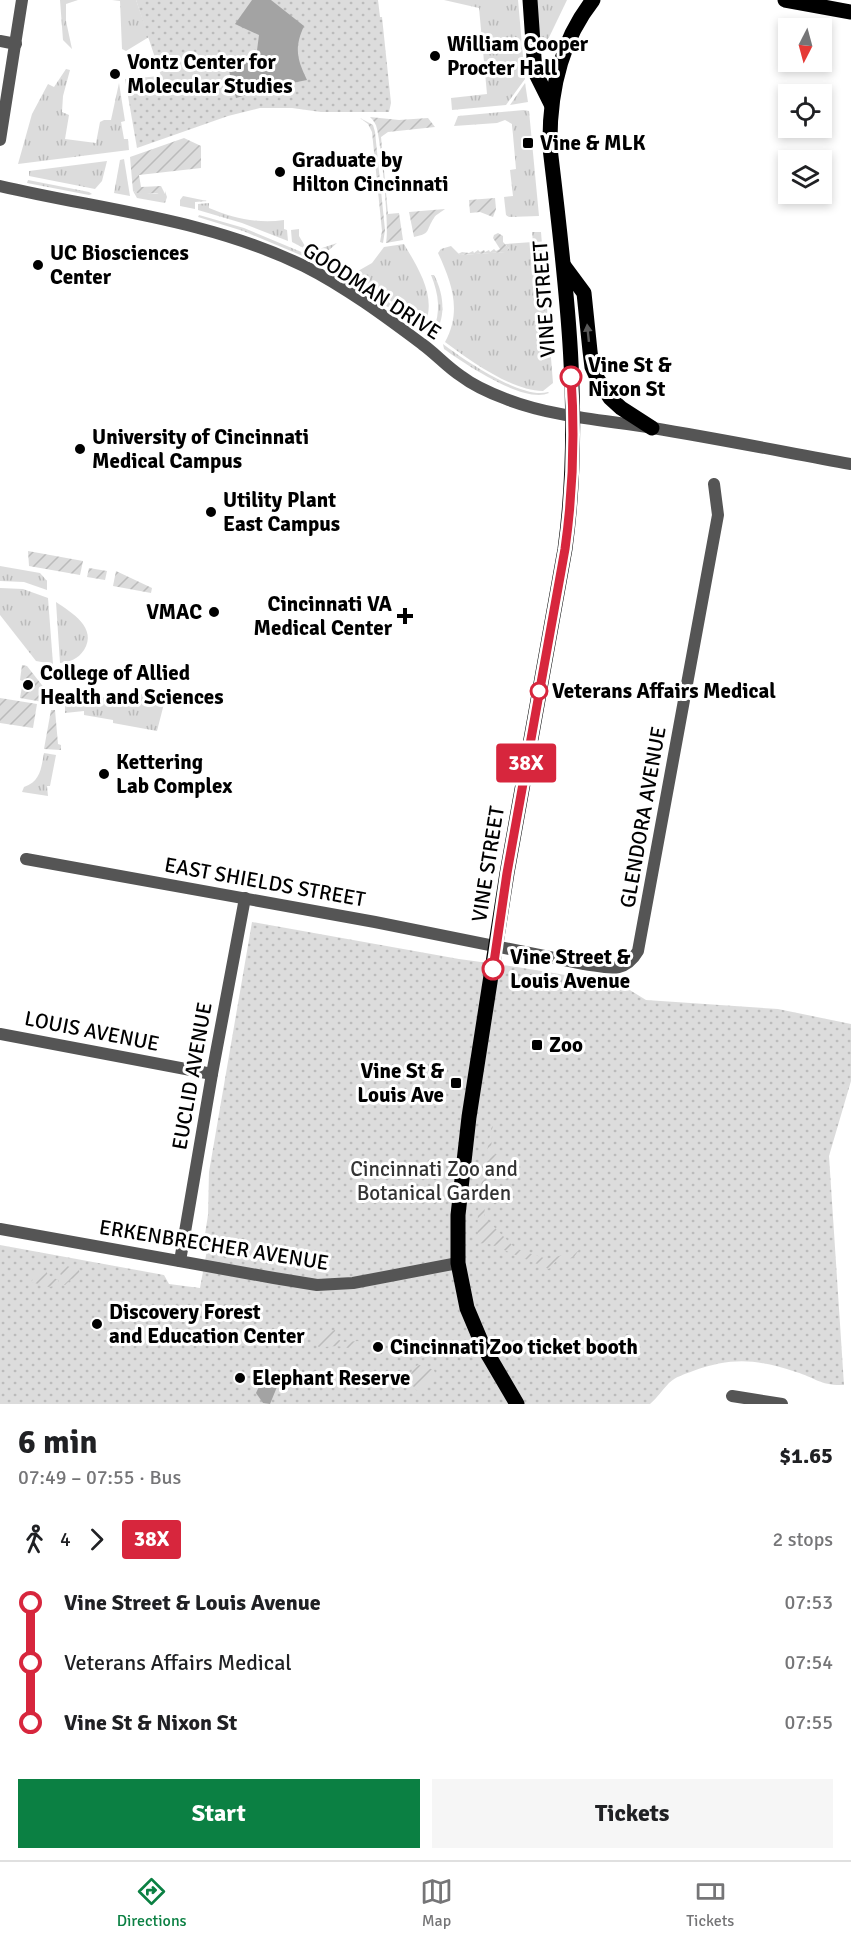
<!DOCTYPE html>
<html lang="en">
<head>
<meta charset="utf-8">
<style>
	body { margin:0; font-family:Signika,sans-serif; background:#f6f6f6; color:#202124; height:100vh; display:flex; flex-direction:column; font-size:22px; white-space:nowrap }
	* { box-sizing:border-box; margin:0 }
	p { font-size:20px; color:#757577 }
	.icon { flex:none; width:33px; height:33px; fill:none; stroke:currentColor; stroke-width:2; stroke-linecap:round; stroke-linejoin:round }
	.map { position:relative; height:1404px; overflow:hidden }
	.panel { display:flex; flex-direction:column; background:#fff; flex:1 }
	.panel>* { flex:none }
	.badge { padding:0 12px; border-radius:4px; font-size:21px; line-height:39px }
	.needle { width:39px; rotate:186deg }
	.controls { position:absolute; left:778px; top:18px; display:grid; gap:12px }
	.controls a { display:grid; place-items:center; width:54px; height:54px; border-radius:0px; background:#fff; box-shadow:0 3px 9px #0003; font-size:30px }
	.map>.badge { position:absolute; translate:-50% -50%; box-shadow:0 0 0 3px #fff }
	.legs { display:flex; align-items:center; gap:9px; height:66px; padding:0 18px; font-size:20px }
	.legs p { margin-inline-start:auto }
	.overview { display:flex; align-items:center; justify-content:space-between; height:102px; padding:0 18px }
	h1 { font-size:33px; font-weight:800; line-height:45px }
	.button { display:flex; gap:12px; margin-top:auto; padding:12px 18px }
	.button a { flex:1; height:69px; border-radius:0px; background:#0b8043; color:#fff; font-size:24px; font-weight:800; line-height:69px; text-align:center }
	.button a+a { background:#f6f6f6; color:#202124 }
	ul { padding:0 18px; list-style:none }
	li { display:flex; align-items:center; gap:21px; height:60px; font-size:22px }
	li i { display:grid; place-items:center; width:9px; height:100%; margin:0 8px; background:currentColor }
	li i::after { content:''; width:15px; height:15px; margin:-8px; border:4px solid; border-radius:50%; background:#fff }
	li p { margin-inline-start:auto }
	li:first-child i { background:linear-gradient(#0000 50%,currentColor 0) }
	li:last-child i { background:linear-gradient(currentColor 50%,#0000 0) }
	.menu { display:flex; justify-content:space-around; align-items:center; height:84px; border-top:2px solid #e0e0e0; background:#fff; font-size:16px; color:#757577 }
	.menu a { display:grid; justify-items:center; gap:3px }
	.menu .selected { color:#0b8043 }
	.map>svg:first-child { display:block }
</style>
</head>
<body>
<div class="map">
<svg width="851" height="1404" viewBox="0 0 851 1404">
	<defs>
		<pattern id="grass-tufts" width="24" height="20" patternUnits="userSpaceOnUse" patternTransform="scale(1.5)"><rect width="24" height="20" fill="#dcdcdc"/><path d="M3 7l-1-3M5 7V3M7 7l1-3M15 17l-1-3M17 17v-4M19 17l1-3" fill="none" stroke="#bbb"/></pattern>
		<pattern id="park-dots" width="8" height="8" patternUnits="userSpaceOnUse" patternTransform="scale(1.5)"><rect width="8" height="8" fill="#dcdcdc"/><path d="M2 2h.1M6 6h.1" fill="none" stroke="#bbb" stroke-width="1.8" stroke-linecap="round"/></pattern>
		<pattern id="garden-furrows" width="10" height="10" patternUnits="userSpaceOnUse" patternTransform="scale(1.5)"><rect width="10" height="10" fill="#dcdcdc"/><path d="M-1 1l2-2M0 10L10 0M9 11l2-2" fill="none" stroke="#bbb"/></pattern>
	</defs>
	<rect width="100%" height="100%" fill="#fff"/>
	<!-- grass -->
	<g fill="url(#grass-tufts)">
		<polygon points="60,0 78,0 66,4 66,21 72,49 63,40"/>
		<polygon points="112,0 136,0 149,37 126,51 122,49 120,1"/>
		<polygon points="444,0 518,0 525,79 506,105 452,110 451,98 487,94 479,8"/>
		<polygon points="535,0 567,0 542,52 540,52"/>
		<polygon points="66,69 70,70 63,96 62,112 69,115 65,139 96,143 100,122 104,120 111,120 119,83 125,121 121,122 124,139 128,139 129,150 18,164 32,114 48,84 54,87"/>
		<polygon points="525,83 528,102 510,105"/>
		<polygon points="524,110 529,111 539,216 509,217 506,215 504,197 513,196 510,170 516,169 512,124 505,120 497,123 454,126 458,116"/>
		<polygon points="124,159 130,196 114,193 120,160"/>
		<polygon points="107,161 102,181 95,189 29,176 29,171"/>
		<polygon points="28,180 89,192 92,194 89,195 27,183"/>
		<polygon points="133,191 137,193 165,194 165,191 167,197 165,203 137,198"/>
		<polygon points="183,196 207,201 195,202 195,209 180,206 180,200"/>
		<path d="M209,203V208C233,218 258,224 284,220V229L287,230L288,241L242,223L198,210V204Z"/>
		<polygon points="199,215 244,228 311,256 310,259 243,231 198,217"/>
		<polygon points="299,229 299,236 305,246 319,249 337,243 321,257 292,242 291,230"/>
		<path d="M532,232H541L553,383L543,391C512,391 469,360 445,342C462,311 452,283 438,253L441,249L451,246L460,255L505,252L509,248L505,244L533,242Z"/>
		<path d="M404,244C418,268 438,298 424,326L387,298L351,275L372,263L384,247Z"/>
		<polygon points="346,275 387,301 420,327 417,327 412,324 349,280"/>
		<path d="M431,275H434C443,292 447,316 435,333L433,332C441,311 439,295 431,275Z"/>
		<path d="M443,344C464,360 523,400 548,392L549,393C524,404 465,364 444,349Z"/>
		<polygon points="0,566 40,573 47,581 47,590 24,582 0,581"/>
		<polygon points="0,588 23,589 48,598 53,664 36,661 0,615"/>
		<path d="M56,602C71,612 98,628 84,650C78,659 70,662 60,663Z"/>
		<polygon points="167,692 157,731 113,723 113,720 84,715 84,711 65,713 65,701"/>
		<path d="M44,753L56,755L50,786H47L48,796L22,792L24,787C41,781 41,768 44,753Z"/>
	</g>
	<!-- park -->
	<g fill="url(#park-dots)">
		<polygon points="136,0 378,0 380,17 382,17 391,103 389,112 321,112 292,108 260,108 228,116 137,148 125,79 161,76"/>
		<path d="M252,922L459,959L517,967L620,984L646,1000L778,1009L851,1024V1081L829,1156L844,1385C821,1386 816,1378 796,1372C756,1359 733,1357 693,1371C685,1374 675,1377 669,1383C662,1390 657,1398 650,1404H0V1245L164,1275L169,1284L200,1288L207,1250L203,1247L208,1215L209,1172Z"/>
	</g>
	<!-- garden -->
	<g fill="url(#garden-furrows)">
		<path d="M370,117L399,120L428,118L435,127L388,132L381,137L388,214L399,213L403,240L386,243C390,232 381,144 377,129C376,124 374,121 370,117Z"/>
		<polygon points="360,118 373,125 375,132 385,230 383,243 380,242 382,231 372,132 368,124"/>
		<path d="M184,138L201,146V168L139,175L141,187L161,186L165,194L161,195C152,190 145,198 133,191L130,157Z"/>
		<polygon points="495,198 496,209 493,217 480,212 470,213 469,200"/>
		<path d="M445,209C442,212 436,214 434,218C425,231 432,233 414,237L409,212Z"/>
		<polygon points="498,233 503,236 503,242 509,248 506,252 460,255 458,254 462,252 469,253 473,251 474,253 478,250 480,252 484,250 485,252 489,250 490,252 494,249 496,251 500,249 493,238 494,235"/>
		<polygon points="28,551 83,561 80,575 29,566"/>
		<polygon points="89,568 107,571 105,580 87,577"/>
		<polygon points="116,571 152,588 151,593 113,586"/>
		<polygon points="22,665 27,666 45,689 43,702 20,698 23,681 20,680"/>
		<polygon points="0,698 37,704 33,728 0,723"/>
		<polygon points="51,710 55,710 58,744 61,745 61,750 44,749"/>
		<path d="M493,1119L491,1151L503,1160L505,1167L487,1187L484,1217L516,1249L547,1259L567,1254L575,1247L579,1250L573,1258L557,1260L549,1269L490,1244L478,1243C475,1202 486,1160 493,1119Z"/>
		<path d="M61,1264L79,1270L80,1275L70,1280L65,1285H63C64,1279 59,1273 58,1267Z"/>
		<polygon points="41,1269 46,1271 48,1275 58,1280 59,1285 49,1287 31,1282"/>
		<path d="M335,1330L338,1339L342,1342L359,1341L354,1350C340,1344 332,1347 319,1347L316,1345L315,1339L321,1333Z"/>
		<path d="M419,1365L434,1370L435,1373L430,1383L418,1391C411,1388 409,1375 413,1367Z"/>
	</g>
	<!-- water -->
	<g fill="#a3a3a3">
		<path d="M252,0H271L304,26C294,48 297,59 307,80L277,86L236,98L228,67L256,58L259,35L235,24Z"/>
		<polygon points="263,1378 279,1382 270,1404 263,1403 256,1393"/>
	</g>
	<g fill="none" stroke-linecap="round" stroke-linejoin="round">
		<!-- minor -->
		<g stroke="#555" stroke-width="12">
			<polyline points="0,41 16,44"/>
			<polyline points="0,140 22,0"/>
			<path d="M0,186C103,210 207,219 304,266C344,286 386,317 422,344C436,354 447,367 461,376C474,386 490,393 506,399C553,417 604,420 653,428C719,439 785,452 851,464"/>
			<path d="M26,859L375,922L584,964C607,967 624,975 638,951L718,515L714,484"/>
			<polyline points="0,1034 212,1074"/>
			<polyline points="0,1229 274,1278 317,1285 353,1283 458,1263"/>
			<polyline points="180,1261 212,1074 245,898"/>
			<polyline points="732,1396 782,1404"/>
		</g>
		<!-- major -->
		<g stroke="#000" stroke-width="15">
			<polyline points="530,0 535,72 551,104"/>
			<polyline points="785,0 851,12"/>
			<polyline points="564,266 584,293 590,351 592,367 597,378 610,398 621,408 652,428"/>
			<path d="M517,1404L483,1346L467,1308L458,1263V1215L469,1117L507,873L565,549C583,416 566,281 550,148C549,95 559,43 593,0"/>
		</g>
	</g>
	<!-- one-way arrows -->
	<defs><path id="oneway-solid" d="M-6-.8H1V-3.2L6.5 0L1 3.2V.8H-6Z" transform="scale(1.5)"/></defs>
	<use fill="#595959" href="#oneway-solid" transform="translate(588 333) rotate(-96)"/>
	<g fill="none" stroke-linecap="round" stroke-linejoin="round">
		<!-- line-1 casing -->
		<g stroke="#fff" stroke-width="14">
			<path id="line-1" d="M493,969L507,873L565,549C573,492 575,435 571,377"/>
		</g>
		<!-- line-1 -->
		<use href="#line-1" stroke="#d7263d" stroke-width="9"/>
	</g>
	<!-- markers -->
	<g fill="#000" stroke="#fff" stroke-width="2">
		<circle cx="435" cy="56" r="6"/>
		<circle cx="115" cy="74" r="6"/>
		<rect x="522" y="137" width="12" height="12" rx="3"/>
		<circle cx="280" cy="172" r="6"/>
		<circle cx="38" cy="265" r="6"/>
		<circle cx="80" cy="449" r="6"/>
		<circle cx="211" cy="512" r="6"/>
		<circle cx="214" cy="612" r="6"/>
		<path d="M402 607h6v6h6v6h-6v6h-6v-6h-6v-6h6z"/>
		<circle cx="28" cy="685" r="6"/>
		<circle cx="104" cy="774" r="6"/>
		<rect x="531" y="1039" width="12" height="12" rx="3"/>
		<rect x="450" y="1077" width="12" height="12" rx="3"/>
		<circle cx="97" cy="1324" r="6"/>
		<circle cx="378" cy="1347" r="6"/>
		<circle cx="240" cy="1378" r="6"/>
	</g>
	<g fill="#fff" stroke="#d7263d" stroke-width="3">
		<circle cx="571" cy="377" r="10"/>
		<circle cx="539" cy="691" r="8"/>
		<circle cx="493" cy="969" r="10"/>
	</g>
	<g text-anchor="middle" dominant-baseline="central" stroke-width="6" stroke-linejoin="round" paint-order="stroke">
		<!-- poi labels -->
		<g font-size="21" font-weight="bold" fill="#000" stroke="#fff" text-anchor="start">
			<text x="447" y="44">William Cooper<tspan x="447" dy="24">Procter Hall</tspan></text>
			<text x="127" y="62">Vontz Center for<tspan x="127" dy="24">Molecular Studies</tspan></text>
			<text x="540" y="143">Vine &amp; MLK</text>
			<text x="292" y="160">Graduate by<tspan x="292" dy="24">Hilton Cincinnati</tspan></text>
			<text x="50" y="253">UC Biosciences<tspan x="50" dy="24">Center</tspan></text>
			<text x="92" y="437">University of Cincinnati<tspan x="92" dy="24">Medical Campus</tspan></text>
			<text x="223" y="500">Utility Plant<tspan x="223" dy="24">East Campus</tspan></text>
			<text x="392" y="604" text-anchor="end">Cincinnati VA<tspan x="392" dy="24">Medical Center</tspan></text>
			<text x="202" y="612" text-anchor="end">VMAC</text>
			<text x="40" y="673">College of Allied<tspan x="40" dy="24">Health and Sciences</tspan></text>
			<text x="116" y="762">Kettering<tspan x="116" dy="24">Lab Complex</tspan></text>
			<text x="549" y="1045">Zoo</text>
			<text x="444" y="1071" text-anchor="end">Vine St &amp;<tspan x="444" dy="24">Louis Ave</tspan></text>
			<text x="109" y="1312">Discovery Forest<tspan x="109" dy="24">and Education Center</tspan></text>
			<text x="390" y="1347">Cincinnati Zoo ticket booth</text>
			<text x="252" y="1378">Elephant Reserve</text>
		</g>
		<!-- street labels -->
		<g font-size="21" fill="#000" stroke="#fff">
			<text transform="translate(372 291) rotate(33)">GOODMAN DRIVE</text>
			<text transform="translate(544 299) rotate(-94)">VINE STREET</text>
			<text transform="translate(643 817) rotate(-80)">GLENDORA AVENUE</text>
			<text transform="translate(488 864) rotate(-81)">VINE STREET</text>
			<text transform="translate(265 882) rotate(10)">EAST SHIELDS STREET</text>
			<text transform="translate(92 1031) rotate(11)">LOUIS AVENUE</text>
			<text transform="translate(192 1076) rotate(-80)">EUCLID AVENUE</text>
			<text transform="translate(214 1245) rotate(9)">ERKENBRECHER AVENUE</text>
		</g>
		<!-- stop labels -->
		<g font-size="21" font-weight="bold" fill="#000" stroke="#fff" text-anchor="start">
			<text x="588" y="365">Vine St &amp;<tspan x="588" dy="24">Nixon St</tspan></text>
			<text x="552" y="691">Veterans Affairs Medical</text>
			<text x="510" y="957">Vine Street &amp;<tspan x="510" dy="24">Louis Avenue</tspan></text>
		</g>
		<!-- park labels -->
		<g font-size="21" fill="#333" stroke="#fff">
			<text x="434" y="1169">Cincinnati Zoo and<tspan x="434" dy="24">Botanical Garden</tspan></text>
		</g>
	</g>
</svg>
<div class="controls">
<a><svg class="needle" viewBox="-14 -14 28 28"><path d="M0-13l5 13h-10z" fill="#e53935"/><path d="M0 13l5-13h-10z" fill="#757577"/></svg></a>
<a><svg class="icon" aria-label="locate" viewBox="0 0 24 24"><circle cx="12" cy="12" r="6"/><path d="M12 2v4M12 18v4M2 12h4M18 12h4"/></svg></a>
<a><svg class="icon" aria-label="layers" viewBox="0 0 24 24"><path d="M12 4l9 5-9 5-9-5zM3 14l9 5 9-5"/></svg></a>
</div>
<b class="badge" style="left:526px;top:763px;background:#d7263d;color:#fff">38X</b>
</div>
<section class="panel">
<div class="overview"><div><h1>6 min</h1><p>07:49 – 07:55 · Bus</p></div><b>$1.65</b></div>
<div class="legs"><svg class="icon" aria-label="walk" viewBox="0 0 24 24"><circle cx="13" cy="4" r="2"/><path d="M13 8l-2 6 4 7M11 14l-3 7M7 12l3-4h3l4 4"/></svg>4<svg class="icon" aria-label="forward" viewBox="0 0 24 24"><path d="M9 5l7 7-7 7"/></svg><b class="badge" style="background:#d7263d;color:#fff">38X</b><p>2 stops</p></div>
<ul>
<li><i style="color:#d7263d"></i><b>Vine Street &amp; Louis Avenue</b><p>07:53</p></li>
<li><i style="color:#d7263d"></i><span>Veterans Affairs Medical</span><p>07:54</p></li>
<li><i style="color:#d7263d"></i><b>Vine St &amp; Nixon St</b><p>07:55</p></li>
</ul>
<div class="button"><a>Start</a><a>Tickets</a></div>
</section>
<nav class="menu">
<a class="selected"><svg class="icon" aria-label="directions" viewBox="0 0 24 24"><path d="M12 3l9 9-9 9-9-9zM9 14v-3h6M13 9l2 2-2 2"/></svg>Directions</a>
<a><svg class="icon" aria-label="map" viewBox="0 0 24 24"><path d="M3 6l6-2 6 2 6-2v14l-6 2-6-2-6 2zM9 4v14M15 6v14"/></svg>Map</a>
<a><svg class="icon" aria-label="tickets" viewBox="0 0 24 24"><path d="M3 7h18v10H3zM15 7v10"/></svg>Tickets</a>
</nav>
</body>
</html>
